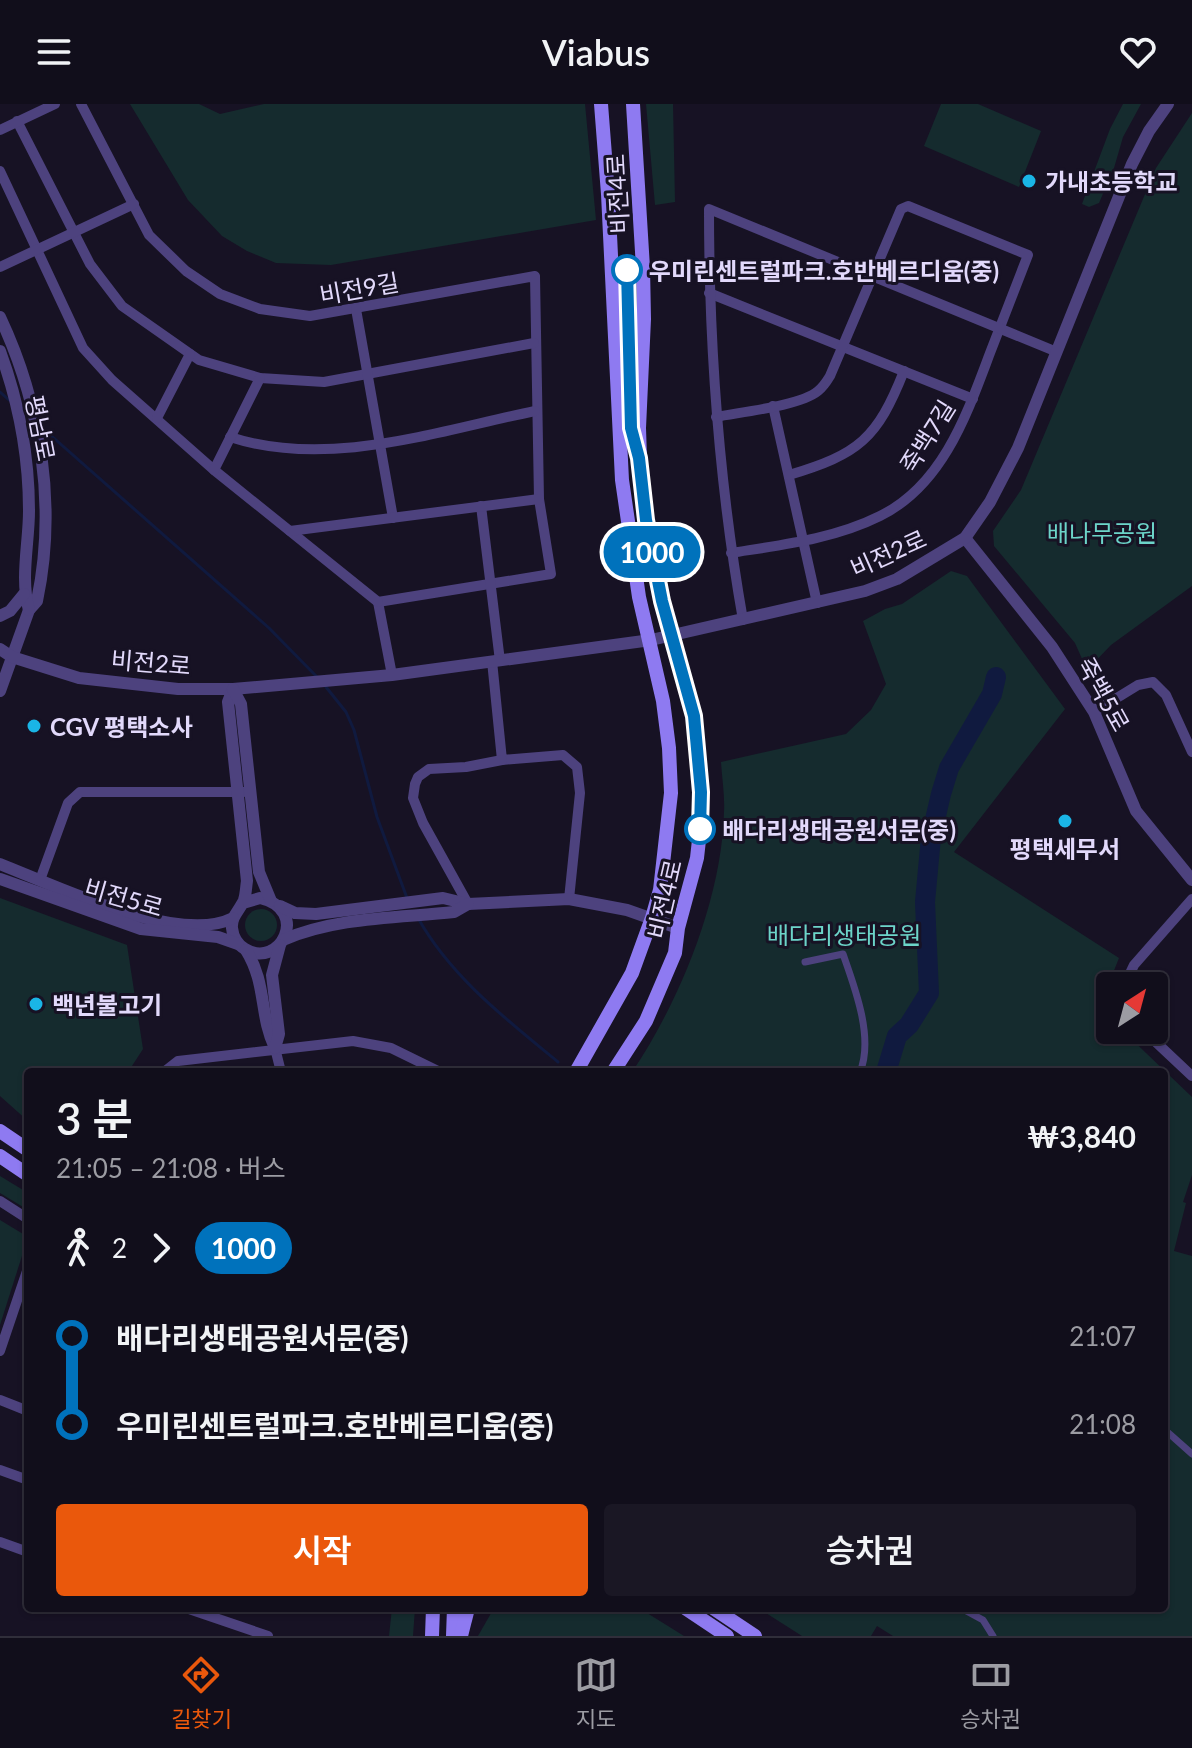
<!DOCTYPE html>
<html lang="ko">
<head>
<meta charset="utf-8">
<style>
	body { margin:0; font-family:Lato,"Noto Sans KR",sans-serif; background:#1a1724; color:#f1f3f6; height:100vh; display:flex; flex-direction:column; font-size:30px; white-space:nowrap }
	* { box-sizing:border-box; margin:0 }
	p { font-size:26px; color:#9c9ca3 }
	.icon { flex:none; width:44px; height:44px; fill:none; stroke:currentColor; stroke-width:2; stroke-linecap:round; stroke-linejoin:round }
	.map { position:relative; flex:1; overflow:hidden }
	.details { position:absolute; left:24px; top:964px; width:1144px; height:544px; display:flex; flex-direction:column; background:#110e1b; border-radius:8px; box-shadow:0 2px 6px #0004,0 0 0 2px #302e3a }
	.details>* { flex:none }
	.badge { padding:0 16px; border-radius:26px; font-size:28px; line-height:52px }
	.needle { width:52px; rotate:36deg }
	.buttons { position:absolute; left:1096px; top:868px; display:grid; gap:16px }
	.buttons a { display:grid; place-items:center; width:72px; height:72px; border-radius:8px; background:#110e1b; box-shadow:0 2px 6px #0004,0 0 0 2px #302e3a; font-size:40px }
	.map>.badge { position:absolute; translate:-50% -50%; box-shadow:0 0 0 4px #fff }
	.legs { display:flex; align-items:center; gap:12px; height:88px; padding:0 32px; font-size:26px }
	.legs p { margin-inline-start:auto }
	.headline { display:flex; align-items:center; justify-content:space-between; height:136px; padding:0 32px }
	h1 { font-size:44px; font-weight:600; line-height:60px }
	.action { display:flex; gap:16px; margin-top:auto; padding:16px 32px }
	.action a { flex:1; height:92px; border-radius:8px; background:#ea580c; color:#fff; font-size:32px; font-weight:600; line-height:92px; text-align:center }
	.action a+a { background:#1a1724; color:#f1f3f6 }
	ul { padding:0 32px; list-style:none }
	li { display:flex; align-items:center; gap:28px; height:88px; font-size:30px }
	li i { display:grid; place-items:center; width:12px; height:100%; margin:0 10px; background:currentColor }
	li i::after { content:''; width:20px; height:20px; margin:-10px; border:6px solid; border-radius:50%; background:#110e1b }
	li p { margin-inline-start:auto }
	li:first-child i { background:linear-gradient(#0000 50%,currentColor 0) }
	li:last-child i { background:linear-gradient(currentColor 50%,#0000 0) }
	header { display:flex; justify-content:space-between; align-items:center; height:104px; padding:0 32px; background:#110e1b; font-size:36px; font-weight:600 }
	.tabs { display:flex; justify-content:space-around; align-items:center; height:112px; border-top:2px solid #302e3a; background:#110e1b; font-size:22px; color:#9c9ca3 }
	.tabs a { display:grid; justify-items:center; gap:4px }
	.tabs .active { color:#ea580c }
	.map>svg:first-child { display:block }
</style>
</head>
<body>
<header><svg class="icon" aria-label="menu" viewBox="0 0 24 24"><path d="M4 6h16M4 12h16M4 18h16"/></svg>Viabus<svg class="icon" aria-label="heart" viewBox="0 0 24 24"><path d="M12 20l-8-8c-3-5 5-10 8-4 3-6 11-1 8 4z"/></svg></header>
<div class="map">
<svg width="1192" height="1532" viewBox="0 0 1192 1532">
	<rect width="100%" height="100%" fill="#171224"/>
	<!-- green -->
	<g fill="#152b2e">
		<polygon points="130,0 199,0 220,10 264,0 585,0 596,116 331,161 276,159 247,147 222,132 188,96"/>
		<polygon points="646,0 673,0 675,98 655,101"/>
		<polygon points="941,0 978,0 1041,27 1019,83 924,42"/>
		<polygon points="1123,0 1141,0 1123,33 1114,64 1099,99 1089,103 1082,100 1110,25"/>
		<polygon points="1192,9 1192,482 1111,541 1087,566 1075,539 994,442 993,427 1021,386 1156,64"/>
		<path d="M951,467L967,472L1065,605L954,748L1119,854L1107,884L1110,926H1122L1192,993V1071L1183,1098L1186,1099L1174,1147L1192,1152V1532H893L877,1522L871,1532H802L758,1504H1164V968H632C680,897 722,794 724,708C725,692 722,675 721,658L846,630L871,606L886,580L863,517L885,505L902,500Z"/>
		<polygon points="0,794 127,841 143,945 128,968 28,968 28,1017 0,992"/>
		<circle cx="261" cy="821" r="16"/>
		<polygon points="0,1072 28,1089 28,1106 0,1089"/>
		<polygon points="0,1116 28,1133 0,1221"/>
		<polygon points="392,1504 415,1504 413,1532 389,1532"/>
		<polygon points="494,1504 639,1504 684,1532 478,1532"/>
	</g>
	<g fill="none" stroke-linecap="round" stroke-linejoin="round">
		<!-- stream -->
		<g stroke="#101a3f" stroke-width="3">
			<polyline points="0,288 9,296"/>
			<polyline points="39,321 269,524 318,574"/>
			<polyline points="326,583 346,608 354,626 377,713 407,794"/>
			<path d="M418,814C451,873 507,916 558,958"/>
		</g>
		<!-- river -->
		<polyline stroke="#101a3f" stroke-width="20" points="886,968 897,932 909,921 929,889 925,798 931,733 941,690 949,664 992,590 996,573"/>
		<!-- pedestrian -->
		<g stroke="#4d427e" stroke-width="7">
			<path d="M805,858L843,850C855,884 874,934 860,968"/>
			<polyline points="1164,1325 1192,1350"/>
			<polyline points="961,1504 983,1516 993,1532"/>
		</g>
		<!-- minor -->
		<g stroke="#4d427e" stroke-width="10">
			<polyline points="81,0 149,131 186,167 220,190 260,205 310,212 535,172 539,395 551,470 378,498 392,571"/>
			<polyline points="17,17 90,160 122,202 199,256 260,274 324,278 534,239"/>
			<polyline points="0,26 55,0"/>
			<polyline points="0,67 83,244 112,276 214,366 378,498"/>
			<polyline points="0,163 134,100"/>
			<polyline points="709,189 973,295"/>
			<polyline points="356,205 393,414"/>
			<polyline points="773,302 817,499"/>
			<path d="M716,313C741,308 800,302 818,287C823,283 827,277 830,272L901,105L908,102L1028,151C1015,184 1003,216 990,249C967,310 943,381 880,412C834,435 781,441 731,449"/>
			<polyline points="157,314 190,250"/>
			<path d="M230,333C328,365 438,327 535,307"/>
			<polyline points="214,366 260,274"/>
			<path d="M789,371C859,350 877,335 904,267"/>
			<polyline points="481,402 500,557"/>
			<polyline points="290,427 539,395"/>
			<path d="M743,516C719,380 709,243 709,105L1057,248"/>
			<polyline points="492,557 502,656 563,651 577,663 580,689 569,795"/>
			<polyline points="1094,608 1138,581 1153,578 1166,591 1192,648"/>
			<polyline points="40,776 68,699 80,688 244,688"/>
			<polyline points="468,800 423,719 413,694 415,680 418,673 429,665 466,663 502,656"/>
			<polyline points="1124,882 1134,861 1192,795"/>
			<polyline points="1143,926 1192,972"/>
			<polyline points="275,944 281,968"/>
			<polyline points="164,968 178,957 353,937 391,944 440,968"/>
			<polyline points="0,1097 28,1115"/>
			<polyline points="0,1247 28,1164"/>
			<polyline points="0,1296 28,1307"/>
			<polyline points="0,1366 28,1376"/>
			<polyline points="0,1438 28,1448"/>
			<polyline points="186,1504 268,1532"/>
		</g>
		<!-- tertiary -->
		<g stroke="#4d427e" stroke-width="12">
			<path d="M0,213C41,300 57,402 37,497L29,506L0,587"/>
			<path d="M0,247C19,299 29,352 29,407C29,439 20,475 29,506"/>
			<polyline points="965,434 1052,543 1094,608 1136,707 1192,776"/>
			<polyline points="0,512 10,507 24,490"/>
			<polyline points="0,545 12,553 79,574 178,585 233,585 392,571 651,536 865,487 897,475 965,434 990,398 1018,344 1132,60 1149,27 1168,0"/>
			<path d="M233,585L228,598L247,777C246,783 246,790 244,796C240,806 231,812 232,824C233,833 238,841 245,845C280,866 311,806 260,794L243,799"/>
			<polyline points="233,585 241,600 259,768 271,797"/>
			<path d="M0,760C54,781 178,842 233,814"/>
			<polyline points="0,775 141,825 218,833 238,840"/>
			<polyline points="280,802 295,809 316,810 443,794 468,800 569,795 627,806 678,824"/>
			<path d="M283,836C335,813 398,814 454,808L468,800"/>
			<path d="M246,846C267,880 259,910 275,944"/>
			<polyline points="275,944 279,930 272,871 280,841"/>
		</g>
		<!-- secondary -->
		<g stroke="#8e7af1" stroke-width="14">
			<polyline points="576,968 632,869 652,814 660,786 671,689 669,644 663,597 639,493 622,376 608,90 601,0"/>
			<polyline points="613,968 646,917 675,849 678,824 697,754 702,709 694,612 662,497 641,383 639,324 644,215 643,164 633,0"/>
			<polyline points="0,1027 28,1046"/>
			<polyline points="0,1052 28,1071"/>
			<polyline points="685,1504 727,1532"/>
			<polyline points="713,1504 755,1532"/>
			<polyline points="432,1532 433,1504"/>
			<polyline points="453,1532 454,1504"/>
			<polyline points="461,1532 468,1504"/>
		</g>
	</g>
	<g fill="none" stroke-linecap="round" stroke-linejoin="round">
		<!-- line-1 casing -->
		<g stroke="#fff" stroke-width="18">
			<polyline id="line-1" points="627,166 631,324 639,354 646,416 662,497 694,612 701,688 700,725"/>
		</g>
		<!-- line-1 -->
		<use href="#line-1" stroke="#0072bc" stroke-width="12"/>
	</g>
	<!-- markers -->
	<g fill="#1ab5e6" stroke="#171224" stroke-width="3">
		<circle cx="1029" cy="77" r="8"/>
		<circle cx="34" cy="622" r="8"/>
		<circle cx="1065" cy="717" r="8"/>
		<circle cx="36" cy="900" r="8"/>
	</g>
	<g fill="#fff" stroke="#0072bc" stroke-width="4">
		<circle cx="627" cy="166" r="14"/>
		<circle cx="700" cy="725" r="14"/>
	</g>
	<g text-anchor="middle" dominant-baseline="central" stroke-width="6" stroke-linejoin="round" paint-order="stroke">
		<!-- poi labels -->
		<g font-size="24" font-weight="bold" fill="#e2d9fb" stroke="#171224" text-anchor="start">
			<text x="1045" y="77">가내초등학교</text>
			<text x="50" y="622">CGV 평택소사</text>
			<text x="1065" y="744" text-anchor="middle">평택세무서</text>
			<text x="52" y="900">백년불고기</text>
		</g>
		<!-- street labels -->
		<g font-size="24" fill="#e2d9fb" stroke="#171224">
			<text transform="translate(617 90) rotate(-93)">비전4로</text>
			<text transform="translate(359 184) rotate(-10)">비전9길</text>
			<text transform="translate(41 324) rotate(79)">평남로</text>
			<text transform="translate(927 332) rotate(-58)">죽백7길</text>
			<text transform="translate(888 449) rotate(-24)">비전2로</text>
			<text transform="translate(151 558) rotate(5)">비전2로</text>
			<text transform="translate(1104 590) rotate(61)">죽백5로</text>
			<text transform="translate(124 793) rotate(16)">비전5로</text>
			<text transform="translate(664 795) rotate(-77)">비전4로</text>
		</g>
		<!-- stop labels -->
		<g font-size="24" font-weight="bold" fill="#e2d9fb" stroke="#171224" text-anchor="start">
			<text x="649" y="166">우미린센트럴파크.호반베르디움(중)</text>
			<text x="722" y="725">배다리생태공원서문(중)</text>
		</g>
		<!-- park labels -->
		<g font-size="24" fill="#6cd4c9" stroke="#171224">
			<text x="1102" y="428">배나무공원</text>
			<text x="844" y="830">배다리생태공원</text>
		</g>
	</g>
</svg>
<div class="buttons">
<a><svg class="needle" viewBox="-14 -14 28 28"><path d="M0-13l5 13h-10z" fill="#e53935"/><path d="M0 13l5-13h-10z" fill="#9c9ca3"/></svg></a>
</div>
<b class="badge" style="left:652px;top:448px;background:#0072bc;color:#fff">1000</b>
<section class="details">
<div class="headline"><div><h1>3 분</h1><p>21:05 – 21:08 · 버스</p></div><b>₩3,840</b></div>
<div class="legs"><svg class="icon" aria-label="walk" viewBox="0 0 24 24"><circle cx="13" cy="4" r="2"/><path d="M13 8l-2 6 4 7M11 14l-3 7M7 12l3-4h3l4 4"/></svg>2<svg class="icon" aria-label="forward" viewBox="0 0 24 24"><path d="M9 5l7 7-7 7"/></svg><b class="badge" style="background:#0072bc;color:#fff">1000</b></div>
<ul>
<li><i style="color:#0072bc"></i><b>배다리생태공원서문(중)</b><p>21:07</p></li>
<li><i style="color:#0072bc"></i><b>우미린센트럴파크.호반베르디움(중)</b><p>21:08</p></li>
</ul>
<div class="action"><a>시작</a><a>승차권</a></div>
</section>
</div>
<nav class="tabs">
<a class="active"><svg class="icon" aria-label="directions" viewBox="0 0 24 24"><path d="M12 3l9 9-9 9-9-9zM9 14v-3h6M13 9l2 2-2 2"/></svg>길찾기</a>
<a><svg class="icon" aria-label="map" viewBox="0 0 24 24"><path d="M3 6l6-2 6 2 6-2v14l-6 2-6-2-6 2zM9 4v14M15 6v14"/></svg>지도</a>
<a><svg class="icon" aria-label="tickets" viewBox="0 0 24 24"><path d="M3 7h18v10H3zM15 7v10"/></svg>승차권</a>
</nav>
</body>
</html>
